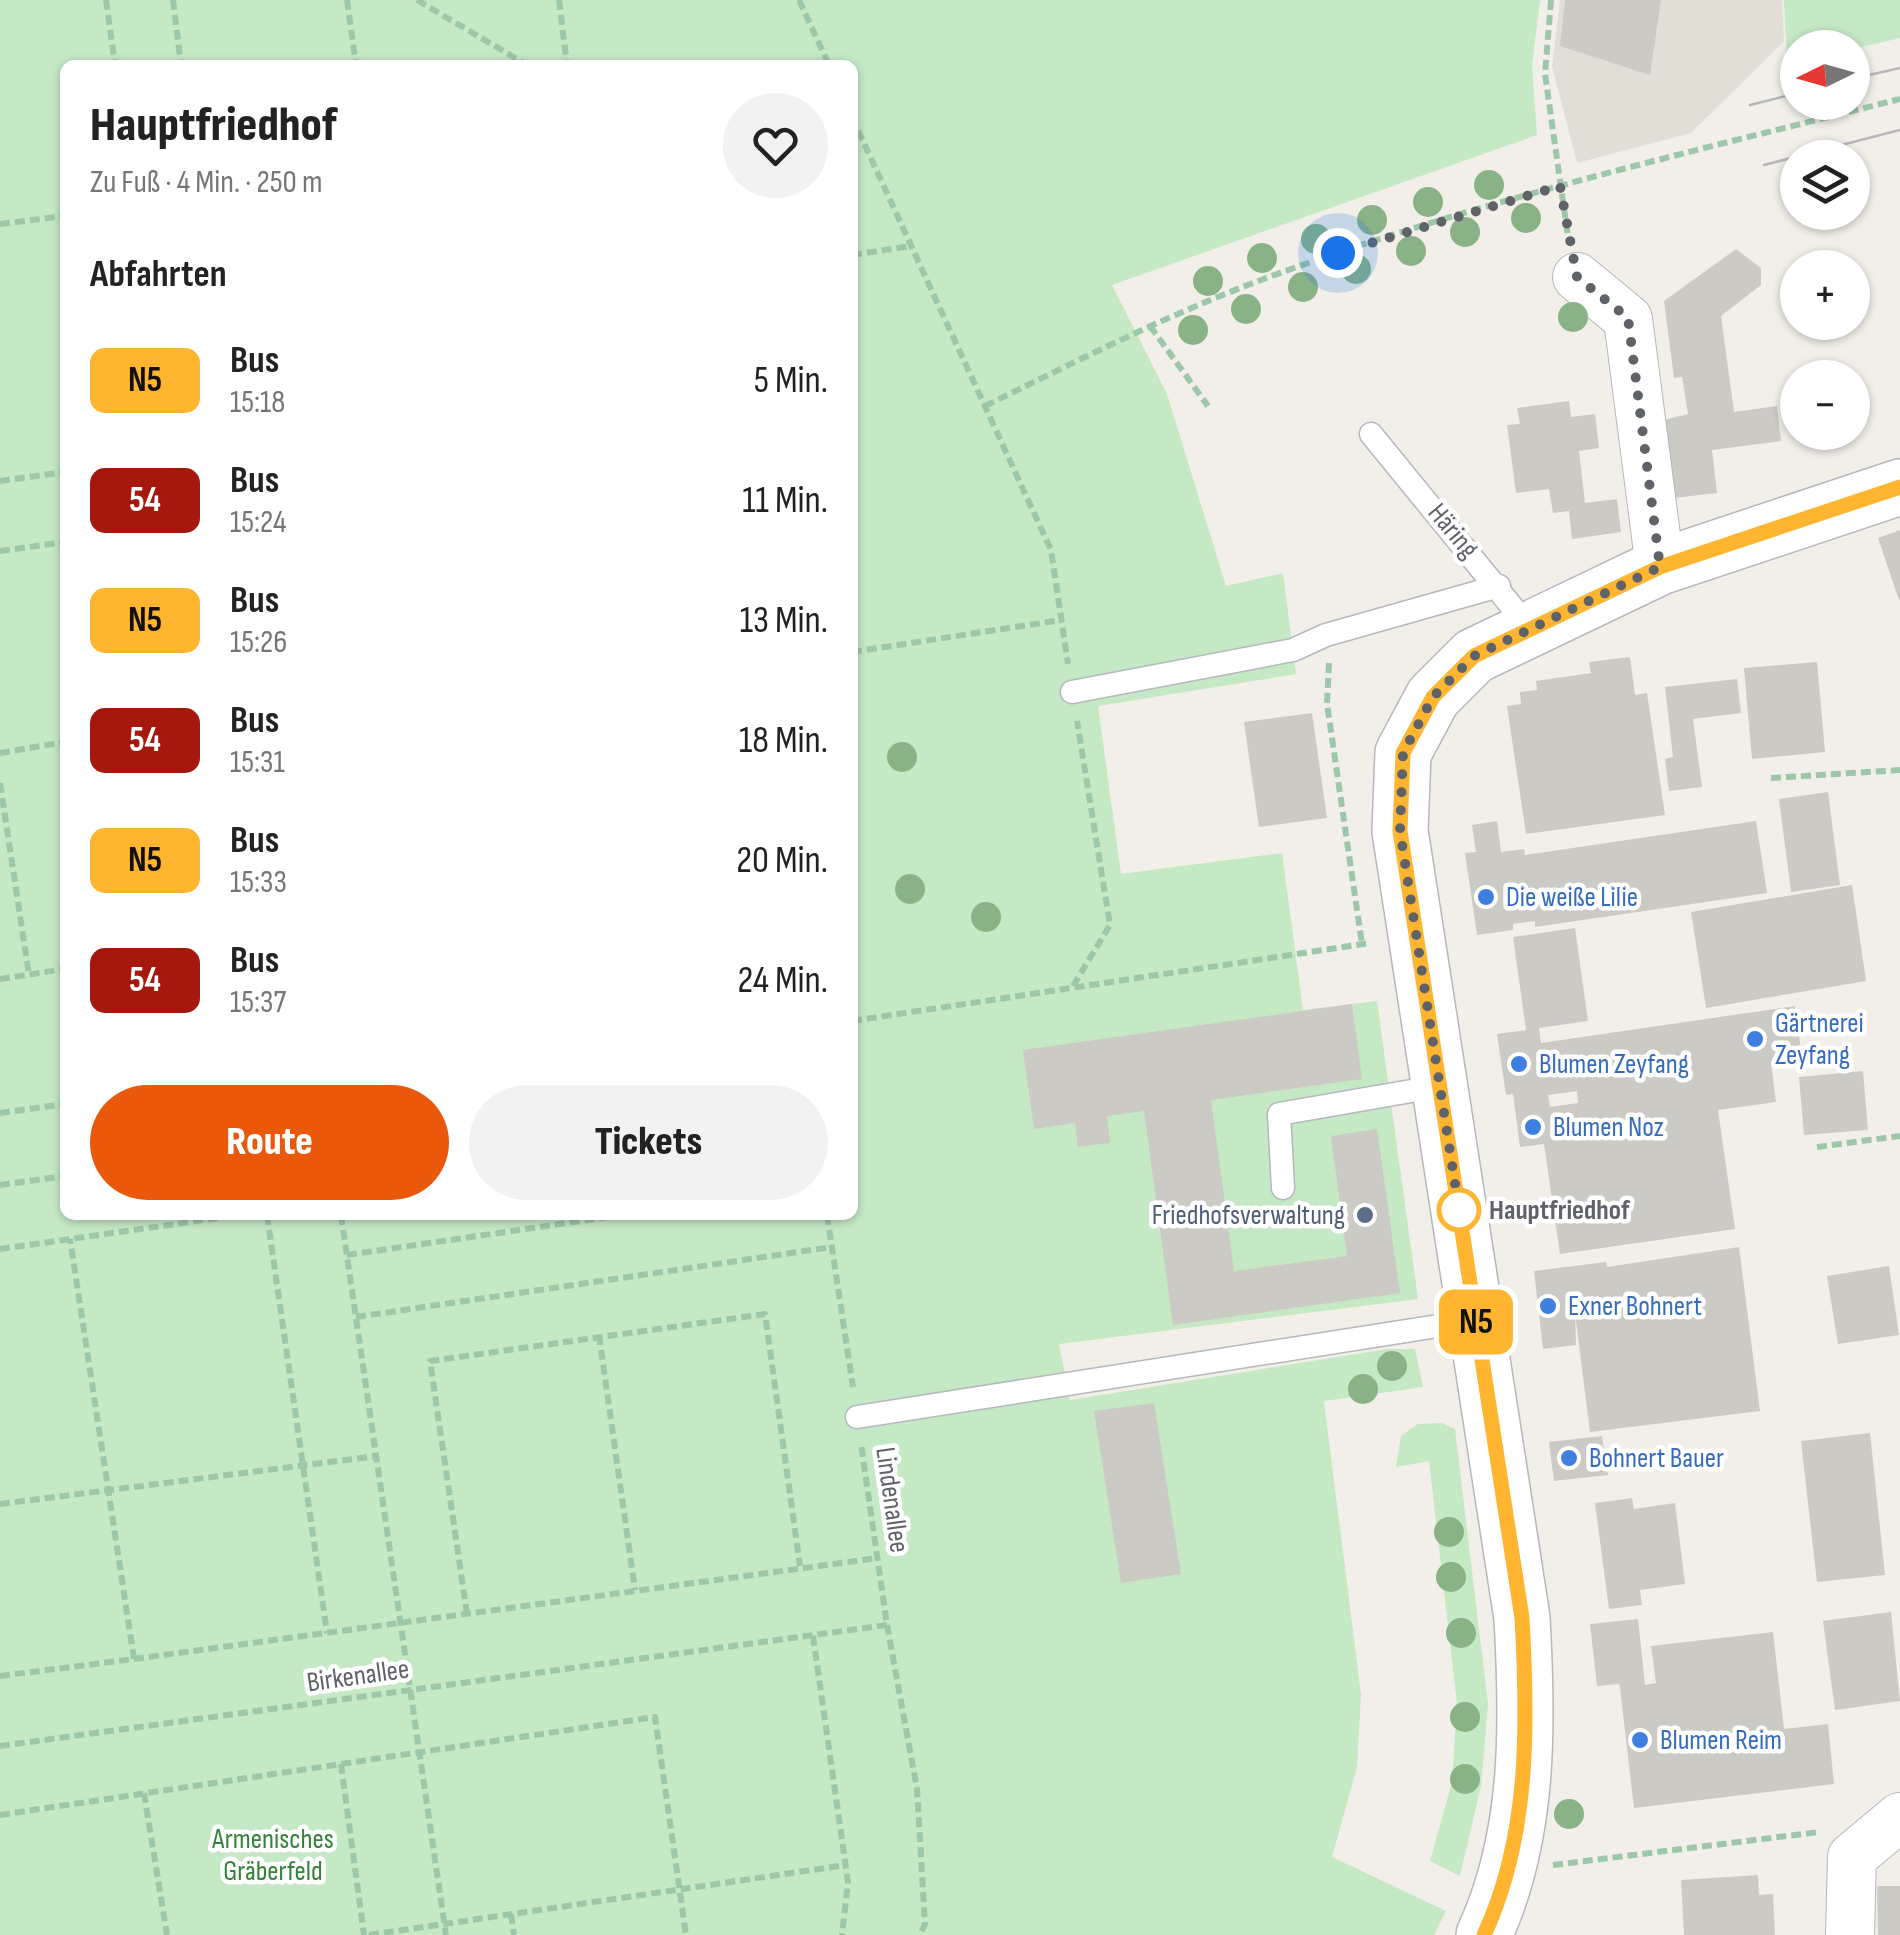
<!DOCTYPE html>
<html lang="de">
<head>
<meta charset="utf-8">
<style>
	body { margin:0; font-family:"Sofia Sans Condensed",sans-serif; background:#f2f2f2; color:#222; height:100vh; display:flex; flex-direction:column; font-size:38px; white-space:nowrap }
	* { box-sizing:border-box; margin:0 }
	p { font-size:32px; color:#767676 }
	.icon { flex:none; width:55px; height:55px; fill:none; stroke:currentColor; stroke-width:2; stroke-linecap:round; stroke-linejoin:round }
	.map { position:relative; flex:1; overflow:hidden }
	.drawer { position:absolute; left:60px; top:60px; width:798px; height:1160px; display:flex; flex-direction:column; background:#fff; border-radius:15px; box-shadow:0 2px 8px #0004 }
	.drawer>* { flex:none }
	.badge { padding:0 20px; border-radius:15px; font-size:35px; line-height:65px }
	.needle { width:65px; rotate:265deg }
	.tools { position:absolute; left:1780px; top:30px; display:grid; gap:20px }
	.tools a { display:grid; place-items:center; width:90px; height:90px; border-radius:50%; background:#fff; box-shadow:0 2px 8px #0004; font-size:50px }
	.you { position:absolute; width:50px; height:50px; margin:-25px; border:8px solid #fff; border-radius:50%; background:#1a73e8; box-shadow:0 0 0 15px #1a73e833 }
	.map>.badge { position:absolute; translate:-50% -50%; box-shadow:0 0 0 5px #fff }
	h2 { padding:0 30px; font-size:38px; line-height:90px }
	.round { display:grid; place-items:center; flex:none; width:105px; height:105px; border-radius:52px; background:#f2f2f2 }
	.head { display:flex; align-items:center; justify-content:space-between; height:170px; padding:0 30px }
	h1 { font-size:48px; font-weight:800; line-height:75px }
	.action { display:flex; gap:20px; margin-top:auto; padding:20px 30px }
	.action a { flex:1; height:115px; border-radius:60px; background:#ea580c; color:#fff; font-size:40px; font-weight:800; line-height:115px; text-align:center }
	.action a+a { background:#f2f2f2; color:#222 }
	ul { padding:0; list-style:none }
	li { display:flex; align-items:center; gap:30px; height:120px; padding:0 30px }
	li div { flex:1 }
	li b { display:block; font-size:38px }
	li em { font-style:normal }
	li .badge { min-width:110px; font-weight:700; text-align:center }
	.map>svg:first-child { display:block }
</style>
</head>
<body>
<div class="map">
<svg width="1900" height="1935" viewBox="0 0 1900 1935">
	<rect width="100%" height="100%" fill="#f1efe8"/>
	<!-- education -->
	<polygon fill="#e1ded6" points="1560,0 1782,0 1784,41 1691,133 1577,163 1552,66"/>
	<!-- green -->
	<g fill="#c5e8c5" fill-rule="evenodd">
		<path d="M0,0H1540L1532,65L1537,135L1112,285L1167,394L1226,586L1283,573L1296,674L1098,706L1121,874L1282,853L1303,1010L1377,1001L1418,1299L1059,1344L1070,1400L1387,1349H1415L1423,1387L1324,1401L1361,1695L1357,1767L1332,1857L1446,1911L1434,1935H0ZM65,65H852V1215H65Z"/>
		<polygon points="1784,0 1900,0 1900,38 1853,49 1798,48 1797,62 1787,64"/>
		<polygon points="1442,1423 1455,1429 1488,1704 1481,1786 1460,1876 1430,1861 1452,1782 1457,1704 1429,1461 1396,1467 1401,1436 1418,1424"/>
	</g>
	<!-- building -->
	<g fill="#cccac5" fill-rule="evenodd">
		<polygon points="1565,0 1661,0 1650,75 1560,46"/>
		<polygon points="1736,249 1761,268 1761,285 1721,316 1734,412 1777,406 1781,441 1712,450 1717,493 1674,498 1664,420 1688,414 1682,377 1674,378 1664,301"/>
		<polygon points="1569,401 1571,417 1595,414 1599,448 1579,451 1585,503 1617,499 1621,532 1572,539 1569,511 1553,513 1549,489 1516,493 1507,425 1520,424 1517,408"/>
		<polygon points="1900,530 1900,600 1899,600 1878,538"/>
		<polygon points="1630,657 1635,695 1647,693 1665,815 1526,834 1507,706 1521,704 1520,692 1537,690 1536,681 1591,673 1589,662"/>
		<polygon points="1817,662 1825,752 1752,759 1744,668"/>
		<polygon points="1737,679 1741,713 1693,719 1702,787 1669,791 1665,759 1673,757 1665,687"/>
		<polygon points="1312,713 1327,818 1259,827 1244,722"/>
		<polygon points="1828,792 1840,885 1791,892 1779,799"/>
		<polygon points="1497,821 1501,852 1524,849 1525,855 1756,821 1767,893 1535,927 1535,921 1513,924 1513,930 1477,935 1465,853 1476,852 1472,825"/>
		<polygon points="1852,885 1866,981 1706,1008 1691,912"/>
		<path d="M1575,928L1588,1021L1539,1028L1541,1043L1795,1006L1802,1058L1771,1063L1776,1102L1718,1110L1735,1229L1560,1254L1544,1144L1520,1147L1513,1094L1506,1095L1497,1034L1526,1030L1513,937ZM1577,1091L1578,1103L1550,1107L1548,1095Z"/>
		<polygon points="1352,1004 1362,1079 1211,1100 1234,1271 1347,1256 1331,1136 1377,1129 1400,1293 1173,1325 1144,1111 1107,1116 1110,1143 1078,1147 1075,1123 1034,1129 1023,1050"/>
		<polygon points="1863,1071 1868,1130 1804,1135 1799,1077"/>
		<polygon points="1739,1247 1760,1411 1590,1432 1575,1313 1576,1345 1543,1349 1534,1271 1606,1262 1607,1267"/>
		<polygon points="1889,1266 1899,1335 1838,1344 1827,1276"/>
		<polygon points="1154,1403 1181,1574 1121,1583 1094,1411"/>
		<polygon points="1870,1433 1885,1575 1817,1582 1801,1441"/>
		<polygon points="1602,1436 1608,1475 1554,1481 1549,1442"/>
		<polygon points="1632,1498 1634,1509 1675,1503 1685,1584 1640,1590 1642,1605 1609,1609 1595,1503"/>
		<polygon points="1891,1612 1900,1701 1835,1710 1823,1621"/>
		<polygon points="1638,1619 1645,1685 1656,1683 1651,1646 1773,1632 1784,1729 1828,1724 1834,1784 1634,1808 1620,1688 1619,1684 1597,1686 1590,1624"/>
		<polygon points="1758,1875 1759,1895 1773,1894 1775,1935 1684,1935 1681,1880"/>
		<polygon points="1877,1886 1900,1886 1900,1935 1878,1935"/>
	</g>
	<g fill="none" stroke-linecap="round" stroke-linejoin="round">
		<!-- service casing -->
		<g stroke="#b5b8bc" stroke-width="25">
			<g id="service">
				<polyline points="1371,434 1531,630"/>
				<polyline points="1072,692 1293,650 1326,635 1499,586"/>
				<polyline points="1283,1188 1279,1114 1440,1086"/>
				<polyline points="857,1417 1476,1320"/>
			</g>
		</g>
		<!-- minor casing -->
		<g stroke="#b5b8bc" stroke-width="50">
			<g id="minor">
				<polyline points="1577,277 1628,319 1660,567"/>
				<polyline points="1850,1935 1852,1857 1900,1817"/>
			</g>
		</g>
		<!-- tertiary casing -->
		<g stroke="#b5b8bc" stroke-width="58">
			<path id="tertiary" d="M1484,1935C1530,1836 1528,1724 1522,1618L1400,831L1403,753L1433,697L1474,656L1660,567L1900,487"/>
		</g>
		<!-- path -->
		<g stroke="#9cc7a9" stroke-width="6" stroke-dasharray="10 5" stroke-linecap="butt">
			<polyline points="106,0 115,65"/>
			<polyline points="173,0 181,65"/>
			<polyline points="347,0 356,65"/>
			<polyline points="417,0 527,65"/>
			<polyline points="559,0 567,65"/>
			<polyline points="799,0 829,65"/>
			<polyline points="1551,0 1545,74 1568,237"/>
			<polyline points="852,117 1051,550 1068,664"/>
			<polyline points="0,224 65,216"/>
			<polyline points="852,255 912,246"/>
			<polyline points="1150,326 1208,406"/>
			<path d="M985,406C1073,363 1161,318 1253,283C1463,204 1683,154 1900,99"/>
			<polyline points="0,481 65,472"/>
			<polyline points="0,551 65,542"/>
			<polyline points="852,652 1061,620"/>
			<polyline points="1329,663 1327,704 1362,944"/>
			<polyline points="0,753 65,742"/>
			<polyline points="1771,778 1900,770"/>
			<polyline points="0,783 29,975"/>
			<polyline points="0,979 65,969"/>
			<polyline points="1073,986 1110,925 1077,721"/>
			<polyline points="852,1021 1370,943"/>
			<polyline points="0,1113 65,1104"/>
			<polyline points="1817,1147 1900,1136"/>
			<polyline points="0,1185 65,1176"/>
			<polyline points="267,1215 327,1633"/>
			<polyline points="341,1215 446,1935"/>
			<polyline points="827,1215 853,1387"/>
			<polyline points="0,1249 239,1215"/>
			<polyline points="347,1255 622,1215"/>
			<polyline points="356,1317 832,1247"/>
			<polyline points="599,1335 635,1590"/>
			<polyline points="0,1504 377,1456"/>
			<polyline points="467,1614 430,1361 765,1314 800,1566"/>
			<polyline points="887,1625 917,1789 925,1924 920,1935"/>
			<polyline points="813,1636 848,1882 842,1935"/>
			<polyline points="134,1659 878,1558"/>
			<polyline points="0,1676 134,1659 70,1239"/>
			<polyline points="0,1746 887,1625 861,1444"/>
			<polyline points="341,1764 364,1935"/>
			<polyline points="144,1793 167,1935"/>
			<polyline points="0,1815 655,1717 686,1935"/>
			<polyline points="1553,1865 1819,1832"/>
			<polyline points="511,1914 514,1935"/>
			<polyline points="369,1935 846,1865"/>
		</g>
		<!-- service -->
		<use href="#service" stroke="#fff" stroke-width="22"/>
		<!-- minor -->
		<use href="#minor" stroke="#fff" stroke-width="48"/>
		<!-- tertiary -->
		<use href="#tertiary" stroke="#fff" stroke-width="55"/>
		<!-- tram -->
		<g stroke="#b6b7b8" stroke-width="2.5">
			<polyline points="1852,79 1900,68"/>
			<polyline points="1750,105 1798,93"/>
			<polyline points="1764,165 1900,130"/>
		</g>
	</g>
	<!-- trees -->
	<g fill="#89b387">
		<circle cx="1489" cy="185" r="15"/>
		<circle cx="1428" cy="202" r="15"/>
		<circle cx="1526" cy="218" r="15"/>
		<circle cx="1372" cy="220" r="15"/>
		<circle cx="1465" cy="232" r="15"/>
		<circle cx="1316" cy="239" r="15"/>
		<circle cx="1411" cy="251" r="15"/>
		<circle cx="1262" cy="258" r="15"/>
		<circle cx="1356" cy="269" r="15"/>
		<circle cx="1208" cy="281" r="15"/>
		<circle cx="1303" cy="287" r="15"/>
		<circle cx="1246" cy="309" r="15"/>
		<circle cx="1573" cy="317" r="15"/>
		<circle cx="1193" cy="330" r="15"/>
		<circle cx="902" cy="757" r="15"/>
		<circle cx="910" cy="889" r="15"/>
		<circle cx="986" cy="917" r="15"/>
		<circle cx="1392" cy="1366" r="15"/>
		<circle cx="1363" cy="1389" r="15"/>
		<circle cx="1449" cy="1532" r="15"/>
		<circle cx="1451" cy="1577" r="15"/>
		<circle cx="1461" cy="1633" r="15"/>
		<circle cx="1465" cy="1717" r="15"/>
		<circle cx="1465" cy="1779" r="15"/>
		<circle cx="1569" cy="1814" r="15"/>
	</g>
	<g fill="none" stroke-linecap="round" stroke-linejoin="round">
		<!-- line casing -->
		<g stroke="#fff" stroke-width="22">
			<path id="line" d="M1484,1935C1530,1836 1528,1724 1522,1618L1400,831L1403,753L1433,697L1474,656L1660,567L1900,487"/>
		</g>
		<!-- line -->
		<use href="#line" stroke="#ffb530" stroke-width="15"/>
		<!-- walk -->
		<polyline stroke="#5f6368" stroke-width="10" stroke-dasharray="0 18" points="1338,253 1560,186 1577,277 1628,318 1660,567 1474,656 1433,697 1403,753 1400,831 1461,1222 1459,1210"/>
	</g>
	<!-- markers -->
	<g fill="#3f7fe0" stroke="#fff" stroke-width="4">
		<circle cx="1486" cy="897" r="10"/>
		<circle cx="1755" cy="1039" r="10"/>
		<circle cx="1519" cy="1064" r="10"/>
		<circle cx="1533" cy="1127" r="10"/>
		<circle cx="1548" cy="1306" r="10"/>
		<circle cx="1569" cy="1458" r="10"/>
		<circle cx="1640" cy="1740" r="10"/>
	</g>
	<circle fill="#fff" stroke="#ffb530" stroke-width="5" cx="1459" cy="1210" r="20"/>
	<circle fill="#5c6f8a" stroke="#fff" stroke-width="4" cx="1365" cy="1215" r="10"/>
	<g text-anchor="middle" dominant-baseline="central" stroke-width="9" stroke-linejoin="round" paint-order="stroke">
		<!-- street labels -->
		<g font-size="28" fill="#5f6368" stroke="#fff">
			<text transform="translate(1453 531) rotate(50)">Häring</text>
			<text transform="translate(892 1500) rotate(82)">Lindenallee</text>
			<text transform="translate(358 1676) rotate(-8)">Birkenallee</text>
		</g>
		<!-- shop labels -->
		<g font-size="28" fill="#366cbe" stroke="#fff" text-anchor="start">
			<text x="1506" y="897">Die weiße Lilie</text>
			<text x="1775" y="1023">Gärtnerei<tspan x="1775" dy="32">Zeyfang</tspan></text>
			<text x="1539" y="1064">Blumen Zeyfang</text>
			<text x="1553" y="1127">Blumen Noz</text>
			<text x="1568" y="1306">Exner Bohnert</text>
			<text x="1589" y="1458">Bohnert Bauer</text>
			<text x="1660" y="1740">Blumen Reim</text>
		</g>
		<!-- stop labels -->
		<g font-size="28" font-weight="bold" fill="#5f6368" stroke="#fff" text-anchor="start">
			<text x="1489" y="1210">Hauptfriedhof</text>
		</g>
		<!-- service labels -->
		<g font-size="28" fill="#4e5e75" stroke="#fff" text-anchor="end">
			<text x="1345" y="1215">Friedhofsverwaltung</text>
		</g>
		<!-- park labels -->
		<g font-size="28" fill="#348238" stroke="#fff">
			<text x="273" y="1839">Armenisches<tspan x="273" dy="32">Gräberfeld</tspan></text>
		</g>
	</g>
</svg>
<div class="tools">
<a><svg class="needle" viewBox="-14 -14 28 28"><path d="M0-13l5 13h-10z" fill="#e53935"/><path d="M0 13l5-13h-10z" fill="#767676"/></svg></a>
<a><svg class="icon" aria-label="layers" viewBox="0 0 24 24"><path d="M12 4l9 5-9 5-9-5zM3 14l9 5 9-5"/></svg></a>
<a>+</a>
<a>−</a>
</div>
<div class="you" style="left:1338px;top:253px"></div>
<b class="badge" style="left:1476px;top:1322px;background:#ffb530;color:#111">N5</b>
<section class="drawer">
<div class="head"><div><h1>Hauptfriedhof</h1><p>Zu Fuß · 4 Min. · 250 m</p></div><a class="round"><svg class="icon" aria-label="heart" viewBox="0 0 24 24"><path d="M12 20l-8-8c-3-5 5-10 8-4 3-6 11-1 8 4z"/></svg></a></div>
<h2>Abfahrten</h2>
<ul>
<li><span class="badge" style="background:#ffb530;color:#111">N5</span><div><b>Bus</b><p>15:18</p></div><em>5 Min.</em></li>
<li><span class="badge" style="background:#a6180e;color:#fff">54</span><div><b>Bus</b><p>15:24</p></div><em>11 Min.</em></li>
<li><span class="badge" style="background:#ffb530;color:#111">N5</span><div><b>Bus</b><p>15:26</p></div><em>13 Min.</em></li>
<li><span class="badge" style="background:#a6180e;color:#fff">54</span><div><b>Bus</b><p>15:31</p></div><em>18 Min.</em></li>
<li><span class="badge" style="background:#ffb530;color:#111">N5</span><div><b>Bus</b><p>15:33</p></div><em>20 Min.</em></li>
<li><span class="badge" style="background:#a6180e;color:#fff">54</span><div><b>Bus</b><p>15:37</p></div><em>24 Min.</em></li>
</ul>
<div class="action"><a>Route</a><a>Tickets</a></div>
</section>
</div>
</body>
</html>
